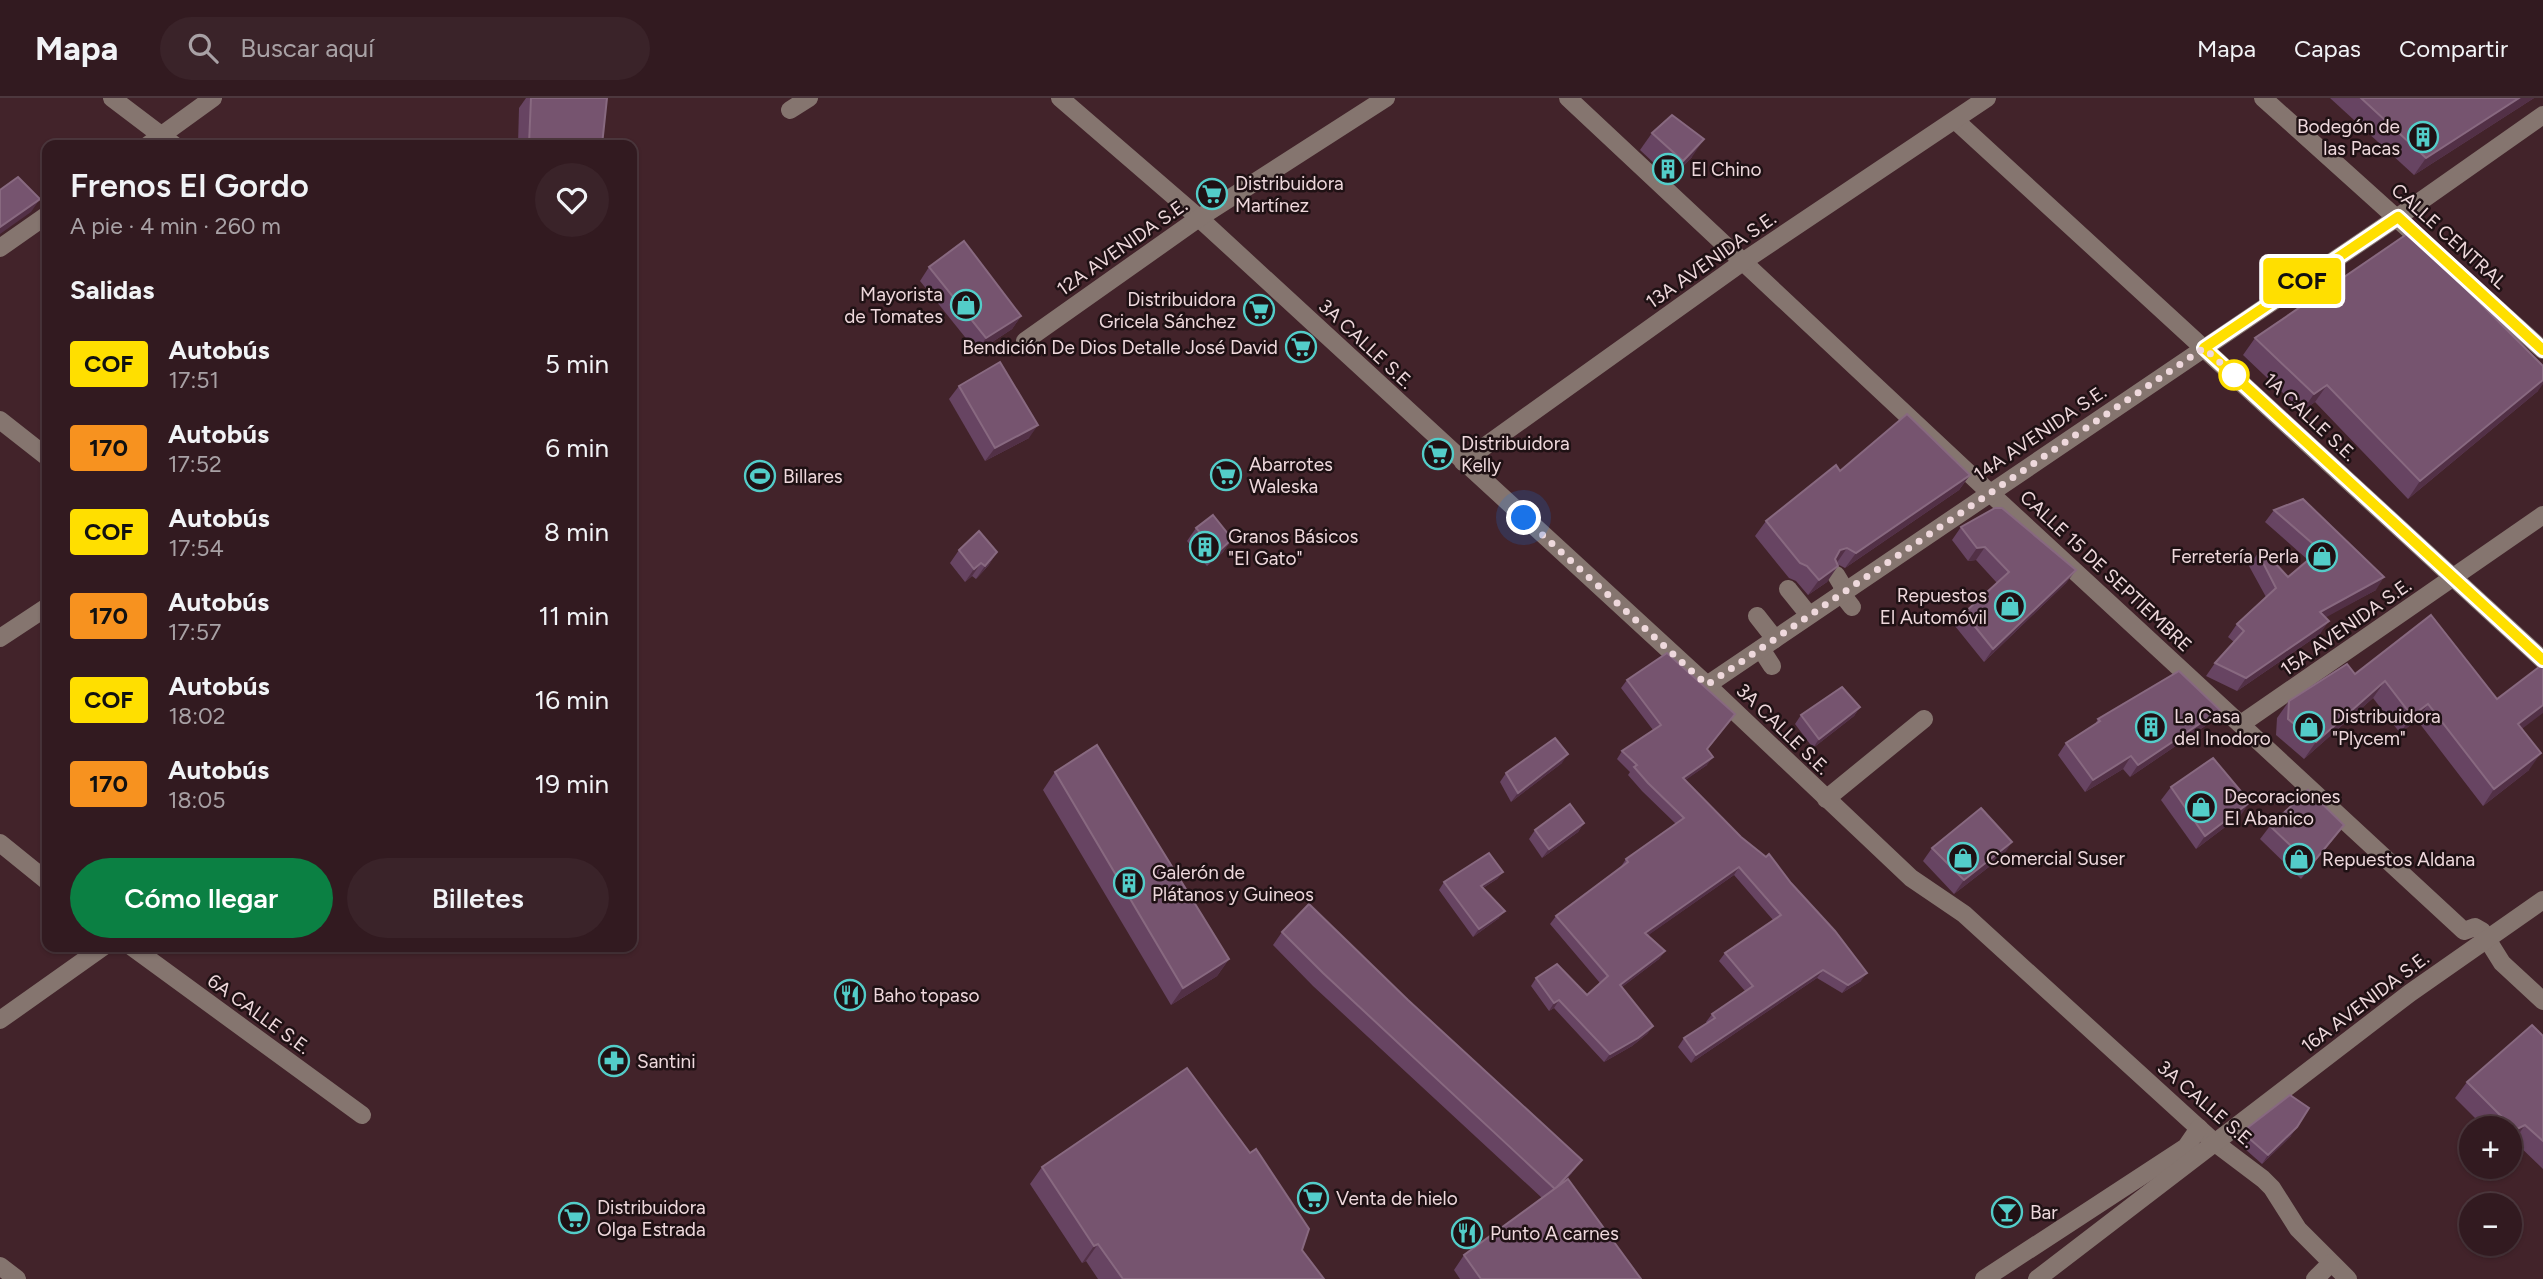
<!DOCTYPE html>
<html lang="es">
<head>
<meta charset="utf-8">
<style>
	body { margin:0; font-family:Figtree,sans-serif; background:#3a2329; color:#f1f3f6; height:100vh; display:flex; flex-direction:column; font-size:26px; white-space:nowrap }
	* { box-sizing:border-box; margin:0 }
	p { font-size:23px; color:#a8a1a5 }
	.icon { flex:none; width:38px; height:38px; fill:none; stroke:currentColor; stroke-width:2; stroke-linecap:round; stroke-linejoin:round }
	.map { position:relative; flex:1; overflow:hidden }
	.panel { position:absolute; left:42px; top:42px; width:595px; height:812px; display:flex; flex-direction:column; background:#321a20; border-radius:14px; box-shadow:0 2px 5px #0004,0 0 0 2px #4d383e }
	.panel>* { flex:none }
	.badge { padding:0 14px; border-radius:5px; font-size:24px; line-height:46px }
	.tools { position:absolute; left:2459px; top:1018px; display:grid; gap:14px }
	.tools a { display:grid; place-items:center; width:63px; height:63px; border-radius:50%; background:#321a20; box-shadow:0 2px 5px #0004,0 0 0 2px #4d383e; font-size:35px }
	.you { position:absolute; width:35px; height:35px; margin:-18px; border:5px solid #fff; border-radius:50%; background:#1a73e8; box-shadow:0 0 0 10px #1a73e833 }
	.map>.badge { position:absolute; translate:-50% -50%; box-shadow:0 0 0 4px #fff }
	h2 { padding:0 28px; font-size:26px; line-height:63px }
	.round { display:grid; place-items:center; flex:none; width:74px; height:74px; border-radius:37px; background:#3a2329 }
	.summary { display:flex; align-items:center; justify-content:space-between; height:119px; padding:0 28px }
	h1 { font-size:33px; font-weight:600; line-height:52px }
	.cta { display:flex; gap:14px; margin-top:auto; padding:14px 28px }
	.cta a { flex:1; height:80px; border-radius:42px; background:#0b8043; color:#fff; font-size:28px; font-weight:600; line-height:80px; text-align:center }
	.cta a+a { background:#3a2329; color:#f1f3f6 }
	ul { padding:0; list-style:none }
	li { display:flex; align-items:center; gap:21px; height:84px; padding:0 28px }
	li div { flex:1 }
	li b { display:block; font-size:26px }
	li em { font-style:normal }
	li .badge { min-width:77px; font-weight:700; text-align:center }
	header { display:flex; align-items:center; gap:42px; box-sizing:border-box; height:98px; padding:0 35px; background:#321a20; border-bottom:2px solid #4d383e }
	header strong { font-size:33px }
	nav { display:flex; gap:38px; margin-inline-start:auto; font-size:24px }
	.search { width:490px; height:63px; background:#3a2329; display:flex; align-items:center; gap:18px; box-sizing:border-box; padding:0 24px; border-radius:38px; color:#a8a1a5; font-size:26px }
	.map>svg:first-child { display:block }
</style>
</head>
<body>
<header>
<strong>Mapa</strong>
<div class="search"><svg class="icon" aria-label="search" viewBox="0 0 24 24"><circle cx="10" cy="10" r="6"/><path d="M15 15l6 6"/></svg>Buscar aquí</div>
<nav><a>Mapa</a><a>Capas</a><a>Compartir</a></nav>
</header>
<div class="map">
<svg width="2543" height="1181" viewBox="0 0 2543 1181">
	<rect width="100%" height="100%" fill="#42232a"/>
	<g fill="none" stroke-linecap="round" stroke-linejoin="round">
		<!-- minor -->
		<g stroke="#85756f" stroke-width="18">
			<polyline points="112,0 174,47"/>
			<polyline points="1060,0 1199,120 1707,587 1911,780 1964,816 2214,1044 2263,1081 2272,1090 2298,1131 2348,1181"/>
			<polyline points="1568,0 1989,394 2464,833 2475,829 2482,833 2502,865 2543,903"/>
			<polyline points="2263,0 2543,252"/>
			<polyline points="790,12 809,0"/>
			<polyline points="1955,22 2543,562"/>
			<polyline points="148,47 213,0"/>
			<polyline points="0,150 47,117"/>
			<polyline points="1025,243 1199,120 1386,0"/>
			<polyline points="0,322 47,359"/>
			<polyline points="1463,364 1744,163 1987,0"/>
			<polyline points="1836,477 1845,492"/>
			<polyline points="1788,491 1809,517"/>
			<polyline points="1841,495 1852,509"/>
			<polyline points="1757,518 1775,541"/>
			<polyline points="0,540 47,509"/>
			<polyline points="1761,551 1772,568"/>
			<polyline points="1707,587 2398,119 2543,17"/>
			<polyline points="2241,626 2543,417"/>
			<polyline points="1826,701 1924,621"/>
			<polyline points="0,745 47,783"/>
			<polyline points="132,849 362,1017"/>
			<polyline points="0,922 103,849"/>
			<polyline points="0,1168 17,1181"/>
			<polyline points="1984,1181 2186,1049 2199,1030"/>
			<polyline points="2037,1181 2410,895 2543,802"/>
			<polyline points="2315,1181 2331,1165"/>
		</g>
	</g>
	<!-- wall -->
	<g fill="#674462">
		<polygon points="526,0 607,0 602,47 518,47 519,10"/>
		<polygon points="2330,0 2534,0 2414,77"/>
		<polygon points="1652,35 1692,59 1671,81 1640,52"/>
		<polygon points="929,169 1021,218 1012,231 977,254 920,183"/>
		<polygon points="2255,240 2538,293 2408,401 2315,304 2302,313 2243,257"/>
		<polygon points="959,288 1029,340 985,363 949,301"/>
		<polygon points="1840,373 1970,377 1959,392 1845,470 1837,466 1827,484 1808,497 1796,483 1789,480 1755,438 1766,423"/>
		<polygon points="2274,412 2376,492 2325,519 2320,536 2237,593 2206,578 2215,565 2234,544 2228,539 2237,526 2266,499 2249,468 2258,455 2288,479 2308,462 2265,424"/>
		<polygon points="1961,429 2076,472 2066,485 1984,564 1955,528 1964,515 1997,485 1976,462 1968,463 1952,442"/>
		<polygon points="1196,430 1232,441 1223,454 1207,468 1187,443"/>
		<polygon points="959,452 997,454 988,468 976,481 972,478 965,484 950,465"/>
		<polygon points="2355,576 2497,601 2522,631 2529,672 2483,708 2417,622 2400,635 2373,600 2304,661 2276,637 2277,620 2289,603"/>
		<polygon points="1627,582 1735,616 1707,652 1707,667 1685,682 1861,883 1842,895 1817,880 1691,965 1678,949 1684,940 1707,925 1706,924 1712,916 1745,893 1719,863 1725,855 1773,822 1734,777 1648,837 1665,853 1659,861 1622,889 1653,928 1647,936 1632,948 1604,964 1554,910 1549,913 1531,888 1536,880 1587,897 1600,885 1550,826 1556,818 1620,770 1626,761 1676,726 1642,693 1628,677 1630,674 1617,661 1622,653 1653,632 1621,590"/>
		<polygon points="1860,609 1854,618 1813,650 1795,626 1801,617"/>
		<polygon points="2098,621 2211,624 2130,679 2123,671 2085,694 2058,657 2066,645 2095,626"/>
		<polygon points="1562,665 1511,704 1500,684 1506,675"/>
		<polygon points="1055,674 1229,861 1217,878 1171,907 1043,692"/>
		<polygon points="2171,689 2241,717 2196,751 2161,702"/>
		<polygon points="1584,725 1578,734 1542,760 1529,741 1535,732"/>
		<polygon points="2270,728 2334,740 2301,781 2260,741"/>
		<polygon points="1932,750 2003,758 1954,796 1923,763"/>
		<polygon points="1503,774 1497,781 1483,790 1499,820 1473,839 1439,792 1444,784"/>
		<polygon points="1282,834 1572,1075 1564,1084 1641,1181 1460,1181 1454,1172 1464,1157 1542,1100 1313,888 1273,847"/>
		<polygon points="2543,938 2543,1071 2514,1043 2510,1045 2510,1031 2486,1031 2455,1000 2467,984"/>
		<polygon points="2242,1034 2291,1038 2262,1066 2236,1043"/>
		<polygon points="1042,1069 1324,1181 1098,1181 1086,1163 1082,1165 1030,1086"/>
	</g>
	<!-- shaded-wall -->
	<g fill="#523046">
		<polygon points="2519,0 2534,0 2414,77 2426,60"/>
		<polygon points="1704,41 1692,59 1671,81 1683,63"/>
		<polygon points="40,101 31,114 0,136 0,129"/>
		<polygon points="1021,218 1012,231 977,254 986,240"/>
		<polygon points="2543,282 2543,286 2538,293 2408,401 2420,383"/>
		<polygon points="2327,287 2315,304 2302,313 2314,296"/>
		<polygon points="1038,327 1029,340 985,363 995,350"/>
		<polygon points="1970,377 1959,392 1845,470 1856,455"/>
		<polygon points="1232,441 1223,454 1207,468 1217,455"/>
		<polygon points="1985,449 1976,462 1968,463 1977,450"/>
		<polygon points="1847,450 1836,466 1830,468 1840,452"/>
		<polygon points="997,454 988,468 976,481 985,468"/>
		<polygon points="981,465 972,478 965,484 974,471"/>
		<polygon points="1838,468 1827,484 1808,497 1819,482"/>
		<polygon points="2076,472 2066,485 1984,564 1993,551"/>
		<polygon points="2384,479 2376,492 2312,527 2320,514"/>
		<polygon points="2329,523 2320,536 2237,593 2246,580"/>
		<polygon points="2385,583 2373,600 2304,661 2316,644"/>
		<polygon points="2428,606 2417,622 2400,635 2412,618"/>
		<polygon points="2543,607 2543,615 2506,643 2518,626"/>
		<polygon points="1860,609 1854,618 1813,650 1819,641"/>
		<polygon points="2220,612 2211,624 2130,679 2138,667"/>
		<polygon points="2541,655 2529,672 2483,708 2494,691"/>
		<polygon points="1568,656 1562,665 1511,704 1518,695"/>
		<polygon points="2131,658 2123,671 2085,694 2093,682"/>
		<polygon points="1713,659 1707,667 1677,688 1683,680"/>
		<polygon points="2250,704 2241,717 2196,751 2205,738"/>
		<polygon points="1584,725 1578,734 1542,760 1549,751"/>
		<polygon points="2344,727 2334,740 2301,781 2311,767"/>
		<polygon points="2012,744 2003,758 1954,796 1964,782"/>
		<polygon points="1739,769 1734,777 1640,843 1645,835"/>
		<polygon points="1503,774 1497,781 1475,795 1481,788"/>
		<polygon points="1505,813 1499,820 1473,839 1479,831"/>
		<polygon points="1665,853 1659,861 1614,895 1620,887"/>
		<polygon points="1229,861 1217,878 1171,907 1183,890"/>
		<polygon points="1823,872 1817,880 1691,965 1696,957"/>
		<polygon points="1867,875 1861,883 1842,895 1848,887"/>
		<polygon points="1559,902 1554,910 1549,913 1554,905"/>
		<polygon points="1653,928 1647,936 1632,948 1604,964 1610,956"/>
		<polygon points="2525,1027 2514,1043 2510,1045 2510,1040 2515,1032"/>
		<polygon points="2297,1029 2291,1038 2262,1066 2268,1057"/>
		<polygon points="1582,1062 1572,1075 1546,1104 1555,1091"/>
		<polygon points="1098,1146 1086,1163 1082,1165 1094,1148"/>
	</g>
	<!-- building -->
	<g fill="#76546f" stroke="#886980" stroke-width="2">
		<polygon points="531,0 607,0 602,47 529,47"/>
		<polygon points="2361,0 2519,0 2426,60"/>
		<polygon points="1672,17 1704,41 1683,63 1652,35"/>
		<polygon points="18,79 40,101 0,129 0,92"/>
		<polygon points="2407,136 2445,170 2543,268 2543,282 2420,383 2327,287 2314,296 2255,240"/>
		<polygon points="964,143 1021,218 986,240 929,169"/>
		<polygon points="1000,264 1038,327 995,350 959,288"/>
		<polygon points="1907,316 1970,377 1856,455 1847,450 1840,452 1835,461 1838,468 1819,482 1807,468 1800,465 1766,423 1836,367 1840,373"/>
		<polygon points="2303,401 2384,479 2320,514 2329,523 2246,580 2215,565 2244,533 2237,526 2276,490 2258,455 2263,452 2288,479 2320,452 2274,412"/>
		<polygon points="1995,410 2002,410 2076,472 1993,551 1964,515 2009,474 1985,449 1977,450 1961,429"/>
		<polygon points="1213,417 1232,441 1217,455 1196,430"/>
		<polygon points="979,433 997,454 985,468 981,465 974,471 959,452"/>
		<polygon points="2431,517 2497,601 2543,566 2543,607 2518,626 2541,655 2494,691 2428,606 2412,618 2385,583 2316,644 2288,621 2289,603 2347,566 2355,576"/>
		<polygon points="1667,555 1735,616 1707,651 1713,659 1683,680 1741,739 1766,759 1769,756 1791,785 1835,833 1867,875 1848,887 1823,872 1696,957 1684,940 1715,920 1712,916 1753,888 1725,855 1781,817 1739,769 1645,835 1665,853 1620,887 1653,928 1638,940 1610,956 1559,902 1554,905 1536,880 1557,866 1587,897 1608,878 1556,818 1628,764 1626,761 1684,720 1648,685 1634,669 1637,667 1622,653 1661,627 1627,582"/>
		<polygon points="2179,573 2220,612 2138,667 2131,658 2093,682 2066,645 2100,623 2098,621"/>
		<polygon points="1842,589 1860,609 1819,641 1801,617"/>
		<polygon points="1555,640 1568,656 1518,695 1506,675"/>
		<polygon points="1097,647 1229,861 1183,890 1055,674"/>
		<polygon points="2213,660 2250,704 2205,738 2171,689"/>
		<polygon points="2308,692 2344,727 2311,767 2270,728"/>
		<polygon points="1570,706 1584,725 1549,751 1535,732"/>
		<polygon points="1981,710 2012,744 1964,782 1932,750"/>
		<polygon points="1489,755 1503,774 1481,788 1505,813 1479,831 1444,784"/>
		<polygon points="1309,806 1408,902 1582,1062 1555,1091 1323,875 1282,834"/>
		<polygon points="2532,927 2543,938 2543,1043 2525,1027 2515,1032 2467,984"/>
		<polygon points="1187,970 1250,1055 1256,1051 1309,1131 1302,1152 1324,1181 1123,1181 1098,1146 1094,1148 1042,1069"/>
		<polygon points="2290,997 2309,1010 2297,1029 2268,1057 2242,1034"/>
		<polygon points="1568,1081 1641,1181 1481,1181 1464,1157"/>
	</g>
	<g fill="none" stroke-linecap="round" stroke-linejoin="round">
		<!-- line casing -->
		<g stroke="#fff" stroke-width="16">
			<polyline id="line" points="2543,252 2398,119 2204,250 2543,562"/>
		</g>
		<!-- line -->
		<use href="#line" stroke="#ffdf00" stroke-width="10"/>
		<!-- walk -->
		<polyline stroke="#eed8dc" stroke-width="7" stroke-dasharray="0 12.6" points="1524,420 1707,587 2204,250 2234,277"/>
	</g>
	<!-- icons -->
	<defs>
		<g id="building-ring" transform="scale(1.575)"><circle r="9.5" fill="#1f1114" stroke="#53cdc9" stroke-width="1.5"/><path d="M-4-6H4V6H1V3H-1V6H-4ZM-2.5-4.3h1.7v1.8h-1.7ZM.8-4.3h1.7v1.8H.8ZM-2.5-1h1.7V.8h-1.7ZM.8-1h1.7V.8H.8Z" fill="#53cdc9"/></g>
		<g id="supermarket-ring" transform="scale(1.575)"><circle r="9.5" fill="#1f1114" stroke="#53cdc9" stroke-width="1.5"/><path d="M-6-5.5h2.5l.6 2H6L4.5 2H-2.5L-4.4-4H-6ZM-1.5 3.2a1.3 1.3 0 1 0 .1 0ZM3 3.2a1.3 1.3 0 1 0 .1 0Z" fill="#53cdc9"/></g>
		<g id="shop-ring" transform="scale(1.575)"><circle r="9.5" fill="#1f1114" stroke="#53cdc9" stroke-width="1.5"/><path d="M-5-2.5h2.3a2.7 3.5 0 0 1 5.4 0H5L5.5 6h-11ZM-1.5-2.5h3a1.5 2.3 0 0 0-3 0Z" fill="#53cdc9"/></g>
		<g id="stadium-ring" transform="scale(1.575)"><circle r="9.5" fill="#1f1114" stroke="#53cdc9" stroke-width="1.5"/><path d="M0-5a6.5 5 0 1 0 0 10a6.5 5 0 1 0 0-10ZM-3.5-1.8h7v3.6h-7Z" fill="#53cdc9"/></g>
		<g id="restaurant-ring" transform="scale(1.575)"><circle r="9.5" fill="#1f1114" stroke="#53cdc9" stroke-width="1.5"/><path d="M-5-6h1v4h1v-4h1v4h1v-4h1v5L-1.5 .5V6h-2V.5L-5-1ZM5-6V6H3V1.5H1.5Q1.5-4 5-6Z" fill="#53cdc9"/></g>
		<g id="pharmacy-ring" transform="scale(1.575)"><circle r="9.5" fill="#1f1114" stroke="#53cdc9" stroke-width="1.5"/><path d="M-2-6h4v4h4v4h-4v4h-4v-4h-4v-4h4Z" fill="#53cdc9"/></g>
		<g id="bar-ring" transform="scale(1.575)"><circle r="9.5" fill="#1f1114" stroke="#53cdc9" stroke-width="1.5"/><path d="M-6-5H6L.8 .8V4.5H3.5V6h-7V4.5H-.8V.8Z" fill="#53cdc9"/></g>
	</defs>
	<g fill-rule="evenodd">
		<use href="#building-ring" x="2423" y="39"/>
		<use href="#building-ring" x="1668" y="71"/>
		<use href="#supermarket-ring" x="1212" y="96"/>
		<use href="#shop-ring" x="966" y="207"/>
		<use href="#supermarket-ring" x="1259" y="212"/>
		<use href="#supermarket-ring" x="1301" y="249"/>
		<use href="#supermarket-ring" x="1438" y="356"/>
		<use href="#supermarket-ring" x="1226" y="377"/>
		<use href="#stadium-ring" x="760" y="378"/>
		<use href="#building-ring" x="1205" y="449"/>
		<use href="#shop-ring" x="2322" y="458"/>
		<use href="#shop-ring" x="2010" y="508"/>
		<use href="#building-ring" x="2151" y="629"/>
		<use href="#shop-ring" x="2309" y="629"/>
		<use href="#shop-ring" x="2201" y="709"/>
		<use href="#shop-ring" x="1963" y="760"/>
		<use href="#shop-ring" x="2299" y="761"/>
		<use href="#building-ring" x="1129" y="785"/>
		<use href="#restaurant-ring" x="850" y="897"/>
		<use href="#pharmacy-ring" x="614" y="963"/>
		<use href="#supermarket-ring" x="1313" y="1100"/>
		<use href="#bar-ring" x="2007" y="1114"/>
		<use href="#supermarket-ring" x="574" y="1120"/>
		<use href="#restaurant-ring" x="1467" y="1135"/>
	</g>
	<!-- markers -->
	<circle fill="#fff" stroke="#ffdf00" stroke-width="3.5" cx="2234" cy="277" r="14"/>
	<g text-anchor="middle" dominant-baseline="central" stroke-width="5" stroke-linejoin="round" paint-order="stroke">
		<!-- poi labels -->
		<g font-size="19" fill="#eed8dc" stroke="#1f1114" text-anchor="start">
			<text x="2400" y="28" text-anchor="end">Bodegón de<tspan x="2400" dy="22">las Pacas</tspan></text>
			<text x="1691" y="71">El Chino</text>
			<text x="1235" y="85">Distribuidora<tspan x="1235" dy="22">Martínez</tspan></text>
			<text x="943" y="196" text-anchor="end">Mayorista<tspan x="943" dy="22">de Tomates</tspan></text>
			<text x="1236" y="201" text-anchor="end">Distribuidora<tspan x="1236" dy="22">Gricela Sánchez</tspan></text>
			<text x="1278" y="249" text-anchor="end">Bendición De Dios Detalle José David</text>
			<text x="1461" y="345">Distribuidora<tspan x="1461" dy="22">Kelly</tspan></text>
			<text x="1249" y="366">Abarrotes<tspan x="1249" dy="22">Waleska</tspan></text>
			<text x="783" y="378">Billares</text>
			<text x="1228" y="438">Granos Básicos<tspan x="1228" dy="22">"El Gato"</tspan></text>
			<text x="2299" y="458" text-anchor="end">Ferretería Perla</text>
			<text x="1987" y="497" text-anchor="end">Repuestos<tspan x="1987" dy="22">El Automóvil</tspan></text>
			<text x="2174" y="618">La Casa<tspan x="2174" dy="22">del Inodoro</tspan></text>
			<text x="2332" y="618">Distribuidora<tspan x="2332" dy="22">"Plycem"</tspan></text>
			<text x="2224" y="698">Decoraciones<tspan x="2224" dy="22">El Abanico</tspan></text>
			<text x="1986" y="760">Comercial Suser</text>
			<text x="2322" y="761">Repuestos Aldana</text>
			<text x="1152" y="774">Galerón de<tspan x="1152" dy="22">Plátanos y Guineos</tspan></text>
			<text x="873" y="897">Baho topaso</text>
			<text x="637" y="963">Santini</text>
			<text x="1336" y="1100">Venta de hielo</text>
			<text x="597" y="1109">Distribuidora<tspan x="597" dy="22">Olga Estrada</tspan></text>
			<text x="2030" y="1114">Bar</text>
			<text x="1490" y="1135">Punto A carnes</text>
		</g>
		<!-- street labels -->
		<g font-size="19" fill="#eed8dc" stroke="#1f1114">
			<text transform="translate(2449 138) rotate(42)">CALLE CENTRAL</text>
			<text transform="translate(1122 149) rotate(-35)">12A AVENIDA S.E.</text>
			<text transform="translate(1711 162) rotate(-35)">13A AVENIDA S.E.</text>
			<text transform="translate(1366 246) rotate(43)">3A CALLE S.E.</text>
			<text transform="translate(2310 319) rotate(43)">1A CALLE S.E.</text>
			<text transform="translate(2040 335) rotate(-34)">14A AVENIDA S.E.</text>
			<text transform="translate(2106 473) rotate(43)">CALLE 15 DE SEPTIEMBRE</text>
			<text transform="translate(2346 529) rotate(-35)">15A AVENIDA S.E.</text>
			<text transform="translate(1783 631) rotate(44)">3A CALLE S.E.</text>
			<text transform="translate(2365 904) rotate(-37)">16A AVENIDA S.E.</text>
			<text transform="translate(259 916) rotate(36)">6A CALLE S.E.</text>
			<text transform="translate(2206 1006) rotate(41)">3A CALLE S.E.</text>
		</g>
	</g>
</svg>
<div class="tools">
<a>+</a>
<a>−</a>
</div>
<div class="you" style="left:1524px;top:420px"></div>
<b class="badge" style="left:2302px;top:183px;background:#ffdf00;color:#111">COF</b>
<section class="panel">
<div class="summary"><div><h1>Frenos El Gordo</h1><p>A pie · 4 min · 260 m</p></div><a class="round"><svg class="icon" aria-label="heart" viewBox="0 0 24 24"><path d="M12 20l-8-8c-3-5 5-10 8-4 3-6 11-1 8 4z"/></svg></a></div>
<h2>Salidas</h2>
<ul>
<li><span class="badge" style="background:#ffdf00;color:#111">COF</span><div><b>Autobús</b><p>17:51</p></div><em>5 min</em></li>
<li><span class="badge" style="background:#f7921f;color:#111">170</span><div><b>Autobús</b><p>17:52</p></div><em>6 min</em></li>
<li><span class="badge" style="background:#ffdf00;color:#111">COF</span><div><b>Autobús</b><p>17:54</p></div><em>8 min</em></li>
<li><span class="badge" style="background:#f7921f;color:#111">170</span><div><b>Autobús</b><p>17:57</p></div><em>11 min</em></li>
<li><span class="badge" style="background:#ffdf00;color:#111">COF</span><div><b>Autobús</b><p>18:02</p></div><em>16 min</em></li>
<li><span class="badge" style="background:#f7921f;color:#111">170</span><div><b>Autobús</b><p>18:05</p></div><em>19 min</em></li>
</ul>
<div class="cta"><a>Cómo llegar</a><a>Billetes</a></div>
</section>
</div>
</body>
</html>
